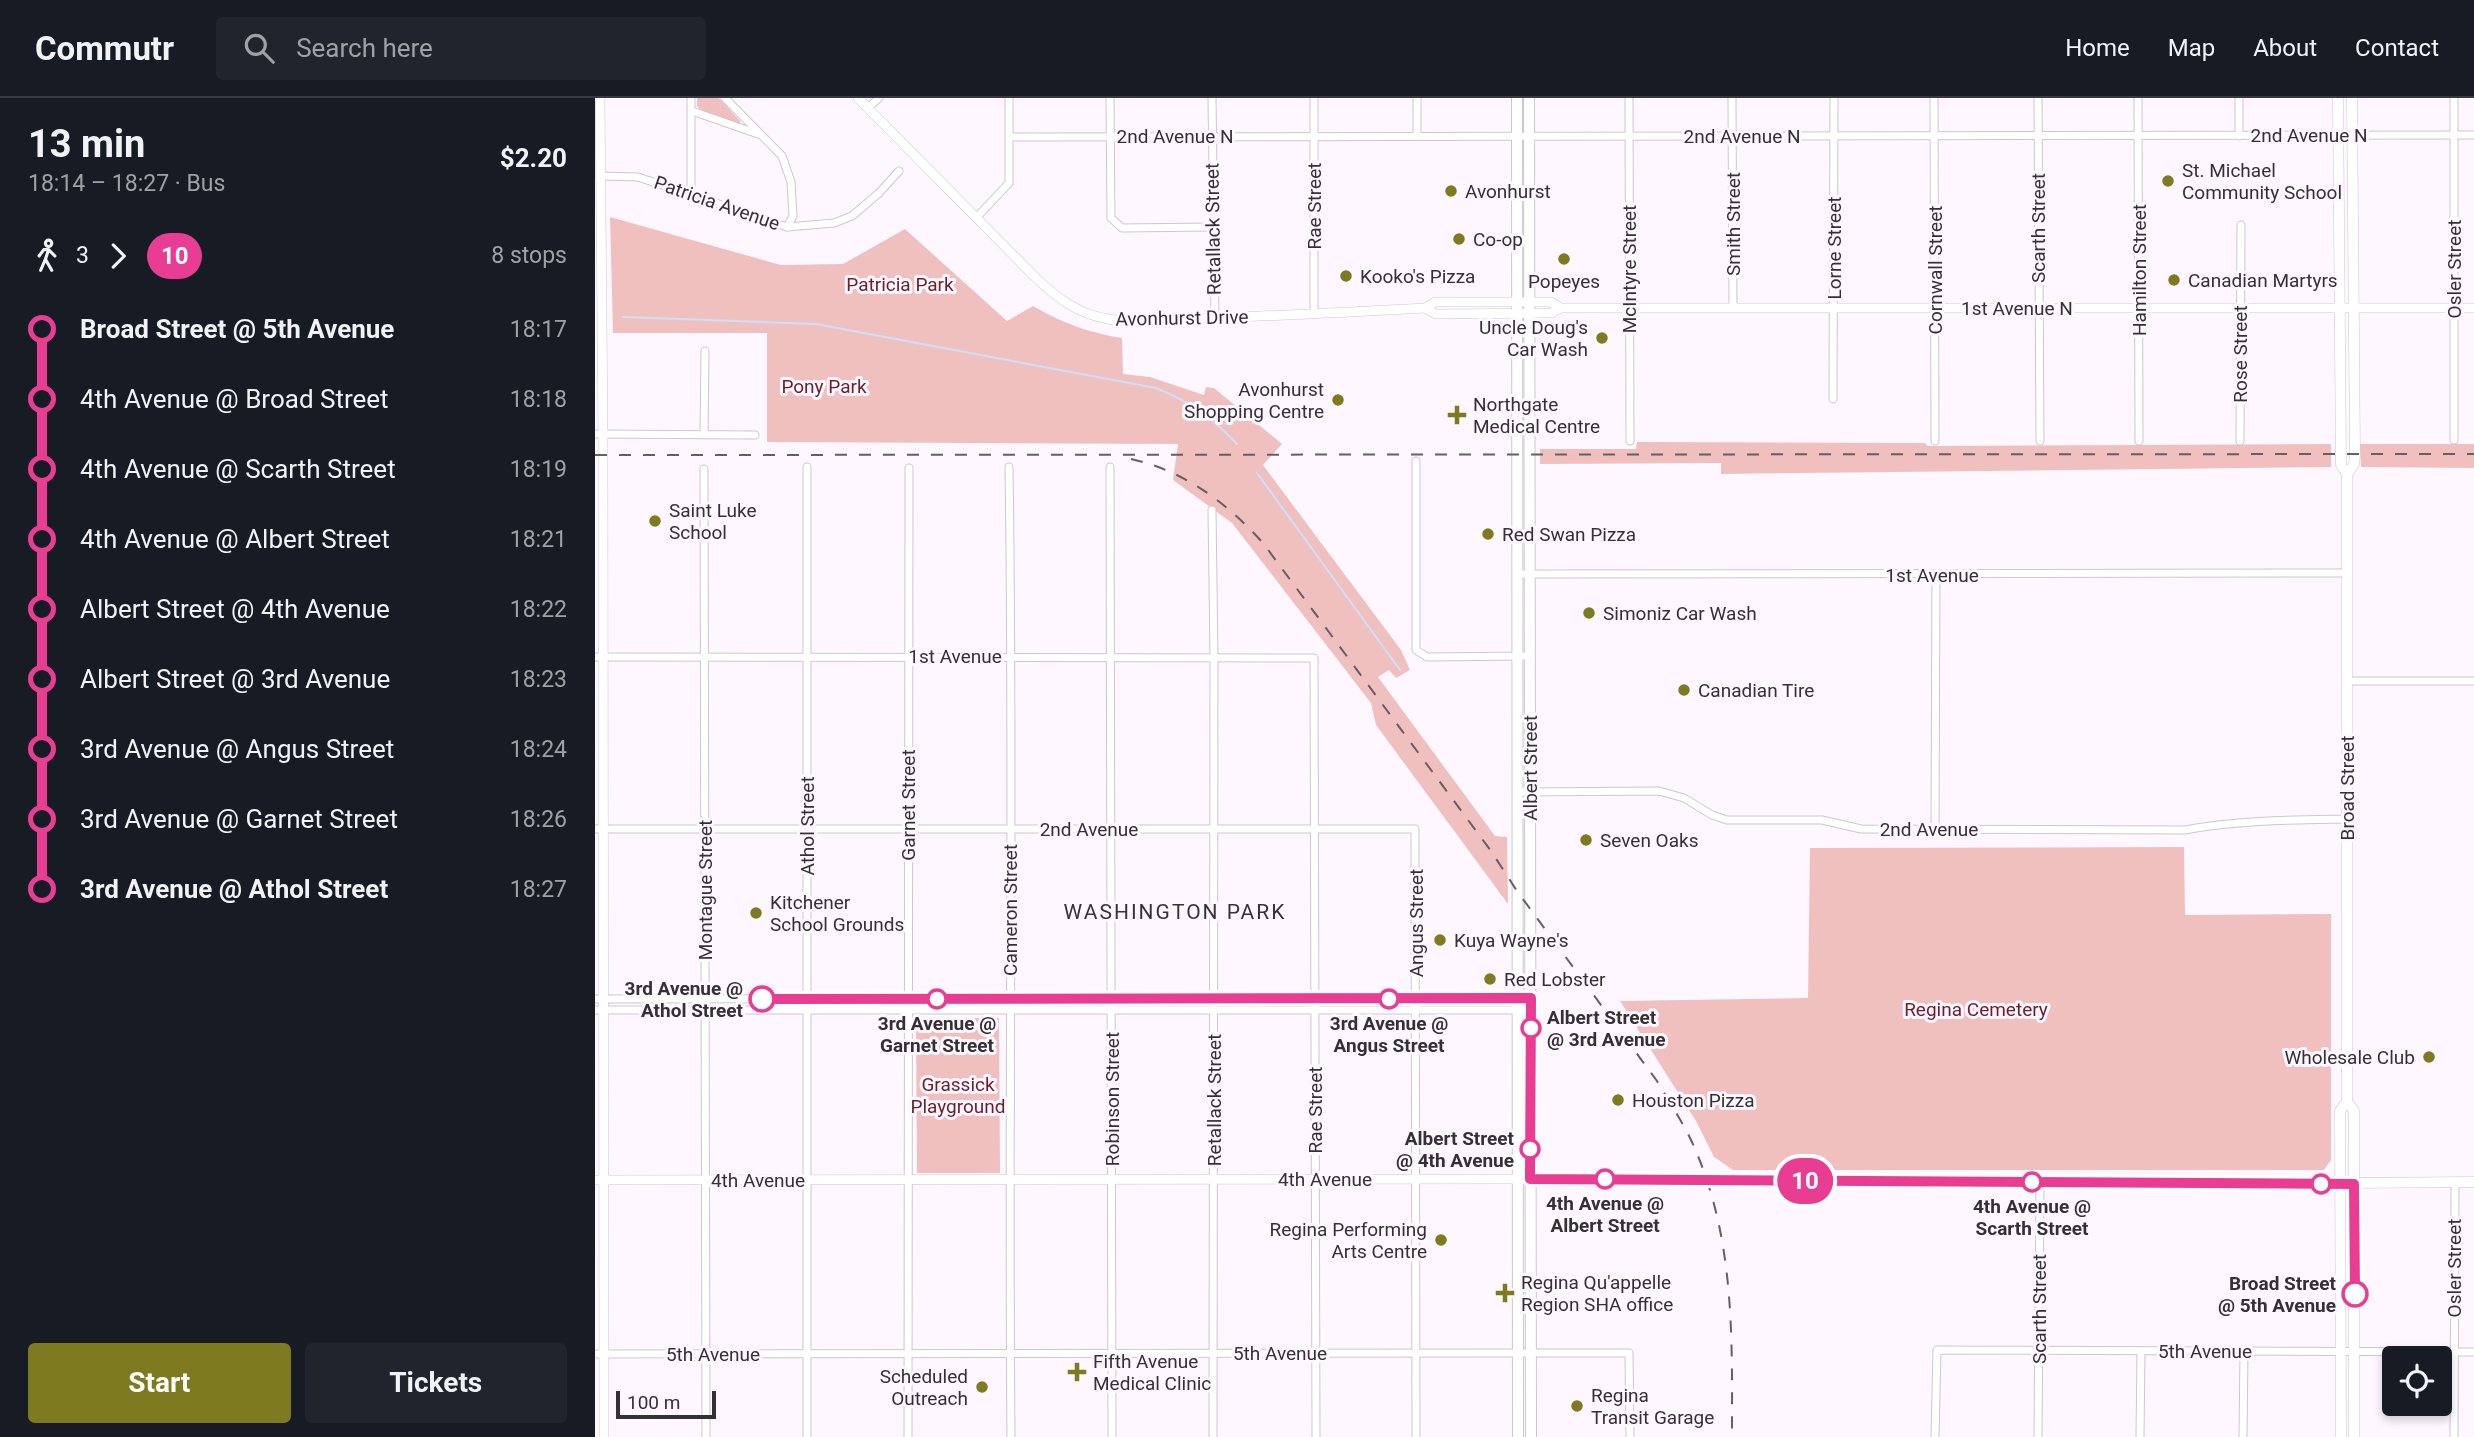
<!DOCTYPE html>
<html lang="en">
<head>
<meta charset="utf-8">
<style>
	body { margin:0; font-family:Roboto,sans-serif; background:#20242c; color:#f1f3f6; height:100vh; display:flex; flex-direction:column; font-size:26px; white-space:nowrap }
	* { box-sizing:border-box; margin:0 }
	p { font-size:23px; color:#9ea1a6 }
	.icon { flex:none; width:38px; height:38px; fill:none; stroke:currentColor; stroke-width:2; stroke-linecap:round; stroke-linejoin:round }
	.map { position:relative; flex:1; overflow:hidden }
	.panel { display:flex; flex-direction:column; background:#171b24; width:595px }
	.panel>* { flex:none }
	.badge { padding:0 14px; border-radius:23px; font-size:24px; line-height:46px }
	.fabs { position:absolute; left:1787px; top:1248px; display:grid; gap:14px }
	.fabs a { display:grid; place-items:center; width:70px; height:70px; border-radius:7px; background:#171b24; box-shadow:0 4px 10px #0003; font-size:35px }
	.scale { position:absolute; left:21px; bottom:18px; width:100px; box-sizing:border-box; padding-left:7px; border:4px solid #333134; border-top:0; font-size:19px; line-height:24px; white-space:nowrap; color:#333134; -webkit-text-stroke:5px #fef7ff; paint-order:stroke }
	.map>.badge { position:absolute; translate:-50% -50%; box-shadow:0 0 0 4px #fff }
	.legs { display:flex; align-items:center; gap:10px; height:77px; padding:0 28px; font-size:23px }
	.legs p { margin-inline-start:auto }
	.head { display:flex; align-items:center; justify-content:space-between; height:119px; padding:0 28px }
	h1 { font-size:38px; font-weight:700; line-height:52px }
	.cta { display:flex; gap:14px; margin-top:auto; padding:14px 28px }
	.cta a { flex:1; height:80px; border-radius:7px; background:#7e7a20; color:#fff; font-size:28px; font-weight:700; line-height:80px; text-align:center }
	.cta a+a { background:#20242c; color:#f1f3f6 }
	ul { padding:0 28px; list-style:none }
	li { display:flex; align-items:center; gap:24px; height:70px; font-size:26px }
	li i { display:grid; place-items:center; width:10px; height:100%; margin:0 9px; background:currentColor }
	li i::after { content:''; width:18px; height:18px; margin:-9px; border:5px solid; border-radius:50%; background:#171b24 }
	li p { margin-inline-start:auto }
	li:first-child i { background:linear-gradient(#0000 50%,currentColor 0) }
	li:last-child i { background:linear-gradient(currentColor 50%,#0000 0) }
	header { display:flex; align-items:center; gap:42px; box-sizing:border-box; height:98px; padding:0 35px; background:#171b24; border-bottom:2px solid #363941 }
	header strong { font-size:33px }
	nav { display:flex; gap:38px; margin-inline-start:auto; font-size:24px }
	.search { width:490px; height:63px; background:#20242c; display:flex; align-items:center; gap:18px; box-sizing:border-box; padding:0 24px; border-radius:7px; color:#9ea1a6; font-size:26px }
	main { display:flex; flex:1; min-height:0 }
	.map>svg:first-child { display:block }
</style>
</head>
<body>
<header>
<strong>Commutr</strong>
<div class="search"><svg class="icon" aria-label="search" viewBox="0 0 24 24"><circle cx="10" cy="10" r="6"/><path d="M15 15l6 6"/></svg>Search here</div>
<nav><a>Home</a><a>Map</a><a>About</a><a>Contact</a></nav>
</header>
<main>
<section class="panel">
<div class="head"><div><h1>13 min</h1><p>18:14 – 18:27 · Bus</p></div><b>$2.20</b></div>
<div class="legs"><svg class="icon" aria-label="walk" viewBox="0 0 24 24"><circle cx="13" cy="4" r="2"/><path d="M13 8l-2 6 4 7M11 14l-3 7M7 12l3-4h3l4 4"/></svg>3<svg class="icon" aria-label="forward" viewBox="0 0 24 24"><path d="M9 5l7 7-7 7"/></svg><b class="badge" style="background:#e93d93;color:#fff">10</b><p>8 stops</p></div>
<ul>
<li><i style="color:#e93d93"></i><b>Broad Street @ 5th Avenue</b><p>18:17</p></li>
<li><i style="color:#e93d93"></i><span>4th Avenue @ Broad Street</span><p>18:18</p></li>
<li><i style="color:#e93d93"></i><span>4th Avenue @ Scarth Street</span><p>18:19</p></li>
<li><i style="color:#e93d93"></i><span>4th Avenue @ Albert Street</span><p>18:21</p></li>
<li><i style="color:#e93d93"></i><span>Albert Street @ 4th Avenue</span><p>18:22</p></li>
<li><i style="color:#e93d93"></i><span>Albert Street @ 3rd Avenue</span><p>18:23</p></li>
<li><i style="color:#e93d93"></i><span>3rd Avenue @ Angus Street</span><p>18:24</p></li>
<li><i style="color:#e93d93"></i><span>3rd Avenue @ Garnet Street</span><p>18:26</p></li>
<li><i style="color:#e93d93"></i><b>3rd Avenue @ Athol Street</b><p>18:27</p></li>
</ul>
<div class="cta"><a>Start</a><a>Tickets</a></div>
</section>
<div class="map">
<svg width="1879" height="1339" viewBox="0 0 1879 1339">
	<rect width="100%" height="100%" fill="#fef7ff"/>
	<!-- green -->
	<g fill="#f0c0bf">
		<polygon points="102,0 124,0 146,24 142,26 106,12 102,8"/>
		<path d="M15,119L186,167L248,166L310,131L412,223L438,208C467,225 495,235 527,240L528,276L555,279L609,297L611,289L619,290L687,346L668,367L806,552L815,572L801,580L794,572L783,579L900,738L912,739L913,806L781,627L776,605L637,425L578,382L583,346L172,344V235H18Z"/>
		<polygon points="1042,344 1330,345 1333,348 1736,346 1736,369 1126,376 1126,365 945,366 945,351 1041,351"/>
		<polygon points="1765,346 1879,346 1879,370 1766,369"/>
		<polygon points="1589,749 1590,817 1736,816 1736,1062 1729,1072 1138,1072 1119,1059 1101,1023 1025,903 1213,900 1215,750"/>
		<polygon points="321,920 404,920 405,1075 322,1075"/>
	</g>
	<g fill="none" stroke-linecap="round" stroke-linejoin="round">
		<!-- stream -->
		<g stroke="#cddfff" stroke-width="2">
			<path d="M28,219L221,226L561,290C597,305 616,318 642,346"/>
			<polyline points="662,375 805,572"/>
		</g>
		<!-- minor casing -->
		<g stroke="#cdc7ce" stroke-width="9">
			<g id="minor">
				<polyline points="130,0 187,58 196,84 198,118 192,129"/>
				<polyline points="515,0 516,120 527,130 617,129"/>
				<polyline points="617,0 620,220"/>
				<polyline points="1034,0 1035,343"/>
				<polyline points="1137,0 1138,210"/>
				<polyline points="1339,0 1340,343"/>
				<polyline points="1443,0 1445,343"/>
				<polyline points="1543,0 1544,343"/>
				<polyline points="273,10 284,0"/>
				<polyline points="97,13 163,36"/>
				<polyline points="822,38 822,0"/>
				<polyline points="1644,38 1644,0"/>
				<polyline points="415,39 1879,37"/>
				<polyline points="5,78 43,79 192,129 239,125 257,118 284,95 304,73"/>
				<polyline points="96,95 96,0"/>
				<polyline points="382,119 414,85 414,0"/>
				<polyline points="719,216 719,0"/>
				<polyline points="1238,301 1239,0"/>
				<polyline points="0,336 160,337"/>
				<polyline points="109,336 110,253"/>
				<polyline points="1859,342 1859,0"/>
				<polyline points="1645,343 1646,127"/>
				<polyline points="821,363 821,552 832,559 935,558"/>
				<polyline points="212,369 212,1339"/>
				<path d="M414,369C419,692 413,1016 416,1339"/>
				<polyline points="515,369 517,1339"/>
				<polyline points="109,371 111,1339"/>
				<polyline points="617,412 619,559 618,1339"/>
				<polyline points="922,476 1752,475"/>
				<polyline points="0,559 719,560 721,1339"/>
				<polyline points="1752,583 1879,583"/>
				<path d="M923,694L1064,693L1089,700L1117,717L1132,722H1227L1266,731L1590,732C1644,722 1698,722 1752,721"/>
				<polyline points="0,731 820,731 821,1339"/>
				<polyline points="1340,731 1341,477"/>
				<polyline points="0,901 936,900"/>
				<polyline points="0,912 927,912"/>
				<polyline points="0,1256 1034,1255 1035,1339"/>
				<polyline points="313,1339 314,370"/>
				<polyline points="1340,1339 1342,1252 1879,1254"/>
				<polyline points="1443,1339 1445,1084"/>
				<polyline points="1545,1339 1546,1253"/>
				<polyline points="1648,1339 1649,1253"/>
				<polyline points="1859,1339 1860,1085"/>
			</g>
		</g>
		<!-- tertiary casing -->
		<g stroke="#cdc7ce" stroke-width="10">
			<g id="tertiary">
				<polyline points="5,0 8,336 9,1339"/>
				<path d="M263,0L440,179C462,200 483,216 513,221C544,227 579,221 610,220C683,218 757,214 830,210L840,204H956L965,210"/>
				<polyline points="830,210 841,216 957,215 965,210 1879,210"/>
				<polyline points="0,1082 923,1081"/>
			</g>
		</g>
		<!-- secondary casing -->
		<g stroke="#cdc7ce" stroke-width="11">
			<g id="secondary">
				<polyline points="1743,0 1746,367 1752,377"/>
				<polyline points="1752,1003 1759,1013 1759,1339"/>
				<polyline points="923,1081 1639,1086 1879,1084"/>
				<polyline points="1746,1339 1745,1013 1752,1003 1752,377 1759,366 1760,357 1757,0"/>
			</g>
		</g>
		<!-- primary casing -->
		<g stroke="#cdc7ce" stroke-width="12">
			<g id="primary">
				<polyline points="922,0 923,1339"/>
				<polyline points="934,0 936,1339"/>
			</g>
		</g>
		<!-- minor -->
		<use href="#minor" stroke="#fff" stroke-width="7"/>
		<!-- tertiary -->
		<use href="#tertiary" stroke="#fff" stroke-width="9"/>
		<!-- secondary -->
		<use href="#secondary" stroke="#fff" stroke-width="10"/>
		<!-- primary -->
		<use href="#primary" stroke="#fff" stroke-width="10"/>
		<!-- rail -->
		<g stroke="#635f64" stroke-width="2" stroke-dasharray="12 12" stroke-linecap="butt">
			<polyline points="0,357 1879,356"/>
			<path d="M536,361C590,373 632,405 668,445L896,753L922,793L1062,983C1076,1007 1093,1032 1103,1058C1140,1149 1137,1243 1137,1339"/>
		</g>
	</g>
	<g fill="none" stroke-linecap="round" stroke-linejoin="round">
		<!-- line-1 casing -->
		<g stroke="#fff" stroke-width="16">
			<polyline id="line-1" points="167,901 936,900 935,1081 1759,1086 1760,1196"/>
		</g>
		<!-- line-1 -->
		<use href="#line-1" stroke="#e93d93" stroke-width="10"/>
	</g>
	<!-- markers -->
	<g fill="#7e7a20" stroke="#fef7ff" stroke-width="2.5">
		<circle cx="1573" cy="83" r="7"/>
		<circle cx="856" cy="93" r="7"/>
		<circle cx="864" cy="141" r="7"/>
		<circle cx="969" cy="161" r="7"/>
		<circle cx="751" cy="178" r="7"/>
		<circle cx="1579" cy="182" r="7"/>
		<circle cx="1007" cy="240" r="7"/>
		<circle cx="743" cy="302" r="7"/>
		<path d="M858.5 306.5h7v7h7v7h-7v7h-7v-7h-7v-7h7z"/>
		<circle cx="60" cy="423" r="7"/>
		<circle cx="893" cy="436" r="7"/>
		<circle cx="994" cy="515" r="7"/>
		<circle cx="1089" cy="592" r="7"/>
		<circle cx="991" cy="742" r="7"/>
		<circle cx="161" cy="815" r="7"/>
		<circle cx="845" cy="842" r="7"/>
		<circle cx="895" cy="881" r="7"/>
		<circle cx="1834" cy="959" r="7"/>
		<circle cx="1023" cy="1002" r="7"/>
		<circle cx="846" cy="1142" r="7"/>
		<path d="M906.5 1184.5h7v7h7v7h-7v7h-7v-7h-7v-7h7z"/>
		<path d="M478.5 1263.5h7v7h7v7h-7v7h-7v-7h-7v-7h7z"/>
		<circle cx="387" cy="1289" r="7"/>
		<circle cx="982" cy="1308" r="7"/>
	</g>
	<g fill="#fff" stroke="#e93d93" stroke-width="3.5">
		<circle cx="167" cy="901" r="12"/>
		<circle cx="342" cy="901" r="9"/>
		<circle cx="794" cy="901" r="9"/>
		<circle cx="936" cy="930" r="9"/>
		<circle cx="935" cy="1051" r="9"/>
		<circle cx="1010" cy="1081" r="9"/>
		<circle cx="1437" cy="1084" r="9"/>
		<circle cx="1726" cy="1086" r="9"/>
		<circle cx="1760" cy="1196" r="12"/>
	</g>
	<g text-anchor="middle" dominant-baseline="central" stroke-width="6" stroke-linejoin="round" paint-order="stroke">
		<!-- street labels -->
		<g font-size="19" fill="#333134" stroke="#fef7ff">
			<text x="1714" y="37">2nd Avenue N</text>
			<text x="580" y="38">2nd Avenue N</text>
			<text x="1147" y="38">2nd Avenue N</text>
			<text transform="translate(122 105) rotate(19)">Patricia Avenue</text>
			<text transform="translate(719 108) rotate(-90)">Rae Street</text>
			<text transform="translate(1138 126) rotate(-90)">Smith Street</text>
			<text transform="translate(1443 130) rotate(-90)">Scarth Street</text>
			<text transform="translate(618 131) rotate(-91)">Retallack Street</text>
			<text transform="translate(1239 150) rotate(-90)">Lorne Street</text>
			<text transform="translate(1034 171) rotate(-90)">McIntyre Street</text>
			<text transform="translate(1859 171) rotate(-90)">Osler Street</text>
			<text transform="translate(1340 172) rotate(-90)">Cornwall Street</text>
			<text transform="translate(1544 172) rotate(-90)">Hamilton Street</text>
			<text x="1422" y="210">1st Avenue N</text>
			<text transform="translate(587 220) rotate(-1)">Avonhurst Drive</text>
			<text transform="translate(1645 256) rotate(-90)">Rose Street</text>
			<text x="1337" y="477">1st Avenue</text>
			<text x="360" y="558">1st Avenue</text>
			<text transform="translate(935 670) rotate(-90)">Albert Street</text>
			<text transform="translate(1752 690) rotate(-90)">Broad Street</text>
			<text transform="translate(313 707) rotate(-90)">Garnet Street</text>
			<text transform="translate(212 728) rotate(-90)">Athol Street</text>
			<text x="494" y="731">2nd Avenue</text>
			<text x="1334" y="731">2nd Avenue</text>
			<text transform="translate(110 792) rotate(-90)">Montague Street</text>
			<text transform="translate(415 812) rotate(-90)">Cameron Street</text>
			<text transform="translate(821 825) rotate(-90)">Angus Street</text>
			<text transform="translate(517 1001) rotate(-90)">Robinson Street</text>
			<text transform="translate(619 1002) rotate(-90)">Retallack Street</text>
			<text transform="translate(720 1012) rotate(-90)">Rae Street</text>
			<text x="730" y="1081">4th Avenue</text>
			<text x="163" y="1082">4th Avenue</text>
			<text transform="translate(1859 1170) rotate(-90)">Osler Street</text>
			<text transform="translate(1444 1211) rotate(-90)">Scarth Street</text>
			<text x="1610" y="1253">5th Avenue</text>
			<text x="685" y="1255">5th Avenue</text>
			<text x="118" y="1256">5th Avenue</text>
		</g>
		<!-- poi labels -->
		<g font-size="19" fill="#333134" stroke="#fef7ff" text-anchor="start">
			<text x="1587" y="72">St. Michael<tspan x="1587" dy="22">Community School</tspan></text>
			<text x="870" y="93">Avonhurst</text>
			<text x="878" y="141">Co-op</text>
			<text x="765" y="178">Kooko's Pizza</text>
			<text x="1593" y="182">Canadian Martyrs</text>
			<text x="969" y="183" text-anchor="middle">Popeyes</text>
			<text x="993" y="229" text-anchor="end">Uncle Doug's<tspan x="993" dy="22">Car Wash</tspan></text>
			<text x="729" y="291" text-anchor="end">Avonhurst<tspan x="729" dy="22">Shopping Centre</tspan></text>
			<text x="878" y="306">Northgate<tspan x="878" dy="22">Medical Centre</tspan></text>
			<text x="74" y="412">Saint Luke<tspan x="74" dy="22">School</tspan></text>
			<text x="907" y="436">Red Swan Pizza</text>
			<text x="1008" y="515">Simoniz Car Wash</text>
			<text x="1103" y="592">Canadian Tire</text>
			<text x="1005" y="742">Seven Oaks</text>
			<text x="175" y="804">Kitchener<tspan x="175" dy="22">School Grounds</tspan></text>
			<text x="859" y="842">Kuya Wayne's</text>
			<text x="909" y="881">Red Lobster</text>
			<text x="1820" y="959" text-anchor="end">Wholesale Club</text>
			<text x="1037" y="1002">Houston Pizza</text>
			<text x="832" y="1131" text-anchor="end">Regina Performing<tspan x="832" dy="22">Arts Centre</tspan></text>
			<text x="926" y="1184">Regina Qu'appelle<tspan x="926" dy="22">Region SHA office</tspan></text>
			<text x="498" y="1263">Fifth Avenue<tspan x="498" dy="22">Medical Clinic</tspan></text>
			<text x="373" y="1278" text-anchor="end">Scheduled<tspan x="373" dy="22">Outreach</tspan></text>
			<text x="996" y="1297">Regina<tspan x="996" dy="22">Transit Garage</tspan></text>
		</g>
		<!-- park labels -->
		<g font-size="19" fill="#6d1f27" stroke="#fef7ff">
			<text x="305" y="186">Patricia Park</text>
			<text x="229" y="288">Pony Park</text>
			<text x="1381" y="911">Regina Cemetery</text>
			<text x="363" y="986">Grassick<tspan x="363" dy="22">Playground</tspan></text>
		</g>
		<!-- stop labels -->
		<g font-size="19" font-weight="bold" fill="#333134" stroke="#fef7ff">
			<text x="148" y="890" text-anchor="end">3rd Avenue @<tspan x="148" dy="22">Athol Street</tspan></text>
			<text x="952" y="919" text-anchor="start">Albert Street<tspan x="952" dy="22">@ 3rd Avenue</tspan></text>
			<text x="342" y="925">3rd Avenue @<tspan x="342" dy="22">Garnet Street</tspan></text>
			<text x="794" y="925">3rd Avenue @<tspan x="794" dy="22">Angus Street</tspan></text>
			<text x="919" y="1040" text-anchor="end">Albert Street<tspan x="919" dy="22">@ 4th Avenue</tspan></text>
			<text x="1010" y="1105">4th Avenue @<tspan x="1010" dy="22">Albert Street</tspan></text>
			<text x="1437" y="1108">4th Avenue @<tspan x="1437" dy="22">Scarth Street</tspan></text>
			<text x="1741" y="1185" text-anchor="end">Broad Street<tspan x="1741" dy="22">@ 5th Avenue</tspan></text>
		</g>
		<!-- neighbourhood labels -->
		<g font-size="21" letter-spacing="2" fill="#383339" stroke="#fef7ff">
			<text x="580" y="814">WASHINGTON PARK</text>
		</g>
	</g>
</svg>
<div class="fabs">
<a><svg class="icon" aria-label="locate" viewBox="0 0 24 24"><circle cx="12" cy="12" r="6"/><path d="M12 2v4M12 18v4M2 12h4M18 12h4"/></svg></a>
</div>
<div class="scale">100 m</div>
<b class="badge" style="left:1210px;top:1083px;background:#e93d93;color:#fff">10</b>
</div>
</main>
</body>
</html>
